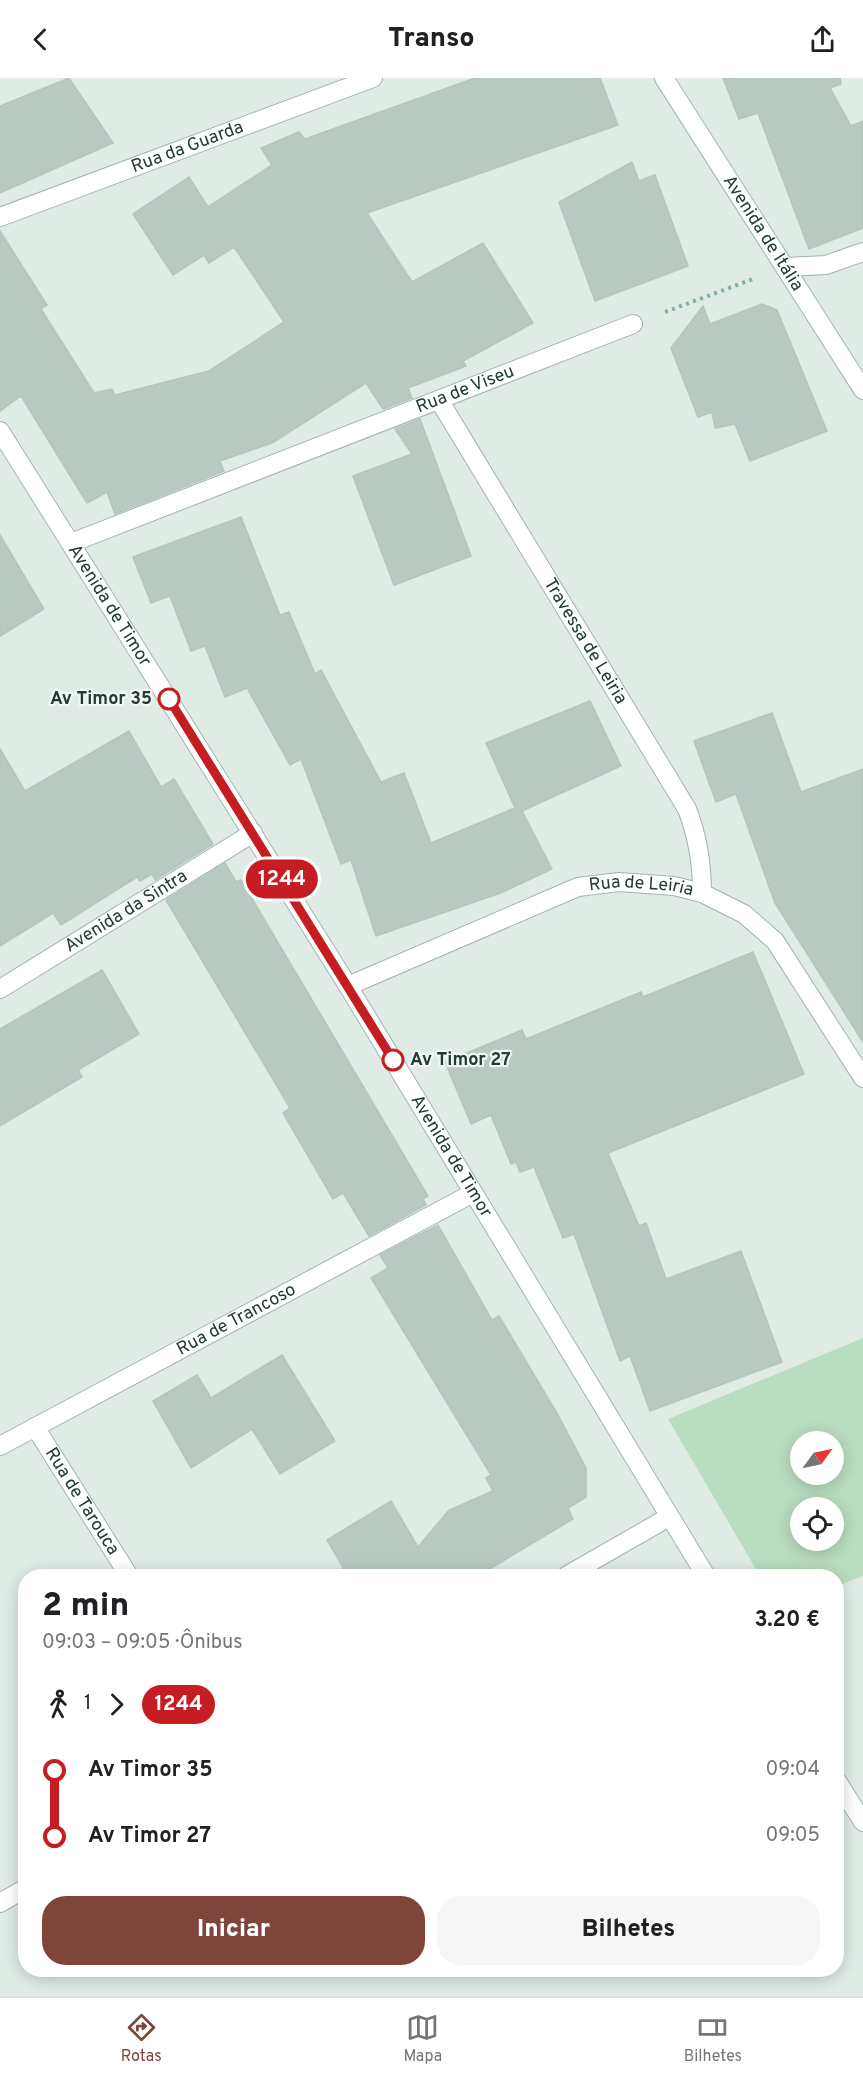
<!DOCTYPE html>
<html lang="pt">
<head>
<meta charset="utf-8">
<style>
	body { margin:0; font-family:Overpass,sans-serif; background:#f6f6f6; color:#202124; height:100vh; display:flex; flex-direction:column; font-size:22px; white-space:nowrap }
	* { box-sizing:border-box; margin:0 }
	p { font-size:20px; color:#757577 }
	.icon { flex:none; width:33px; height:33px; fill:none; stroke:currentColor; stroke-width:2; stroke-linecap:round; stroke-linejoin:round }
	.map { position:relative; flex:1; overflow:hidden }
	.details { position:absolute; left:18px; top:1491px; width:826px; height:408px; display:flex; flex-direction:column; background:#fff; border-radius:24px; box-shadow:0 3px 15px #0003 }
	.details>* { flex:none }
	.badge { padding:0 12px; border-radius:20px; font-size:21px; line-height:39px }
	.needle { width:39px; rotate:57deg }
	.tools { position:absolute; left:790px; top:1353px; display:grid; gap:12px }
	.tools a { display:grid; place-items:center; width:54px; height:54px; border-radius:50%; background:#fff; box-shadow:0 3px 15px #0003; font-size:30px }
	.map>.badge { position:absolute; translate:-50% -50%; box-shadow:0 0 0 3px #fff }
	.legs { display:flex; align-items:center; gap:9px; height:66px; padding:0 24px; font-size:20px }
	.legs p { margin-inline-start:auto }
	.head { display:flex; align-items:center; justify-content:space-between; height:102px; padding:0 24px }
	h1 { font-size:33px; font-weight:800; line-height:45px }
	.action { display:flex; gap:12px; margin-top:auto; padding:12px 24px }
	.action a { flex:1; height:69px; border-radius:24px; background:#7f453b; color:#fff; font-size:24px; font-weight:800; line-height:69px; text-align:center }
	.action a+a { background:#f6f6f6; color:#202124 }
	ul { padding:0 24px; list-style:none }
	li { display:flex; align-items:center; gap:21px; height:66px; font-size:22px }
	li i { display:grid; place-items:center; width:9px; height:100%; margin:0 8px; background:currentColor }
	li i::after { content:''; width:15px; height:15px; margin:-8px; border:4px solid; border-radius:50%; background:#fff }
	li p { margin-inline-start:auto }
	li:first-child i { background:linear-gradient(#0000 50%,currentColor 0) }
	li:last-child i { background:linear-gradient(currentColor 50%,#0000 0) }
	header { display:flex; justify-content:space-between; align-items:center; height:78px; padding:0 24px; background:#fff; font-size:27px; font-weight:800 }
	.tab-bar { display:flex; justify-content:space-around; align-items:center; height:84px; border-top:2px solid #e0e0e0; background:#fff; font-size:16px; color:#757577 }
	.tab-bar a { display:grid; justify-items:center; gap:3px }
	.tab-bar .on { color:#7f453b }
	.map>svg:first-child { display:block }
</style>
</head>
<body>
<header><svg class="icon" aria-label="back" viewBox="0 0 24 24"><path d="M15 5l-7 7 7 7"/></svg>Transo<svg class="icon" aria-label="share" viewBox="0 0 24 24"><path d="M12 15V3M7 8l5-5 5 5M5 13v7h14v-7"/></svg></header>
<div class="map">
<svg width="863" height="1918" viewBox="0 0 863 1918">
	<rect width="100%" height="100%" fill="#e0ebe6"/>
	<!-- green -->
	<path fill="#b9ddc0" fill-rule="evenodd" d="M863,1260V1498L837,1508V1498H760L668,1341ZM801,1364H834V1396H801ZM801,1430H834V1462H801Z"/>
	<!-- building -->
	<g fill="#b9c9c1" stroke="#b3c5bc" stroke-width="1.5">
		<polygon points="69,0 113,65 0,115 0,28"/>
		<polygon points="475,0 600,0 618,47 367,135 412,204 483,165 533,245 463,283 466,288 408,310 412,320 383,331 366,305 272,365 220,383 224,393 115,436 107,414 87,425 21,318 0,333 0,153 47,227 41,231 94,315 112,311 115,317 209,293 284,244 234,169 209,185 204,177 173,197 133,136 189,99 208,129 272,87 261,70 299,54 305,61"/>
		<polygon points="723,0 840,0 841,6 830,10 851,48 863,43 863,150 809,171 758,35 739,41"/>
		<polygon points="632,84 639,103 655,97 688,188 595,223 559,124"/>
		<polygon points="762,226 777,232 827,353 750,383 735,346 715,350 712,334 698,339 671,270 703,228 710,246"/>
		<polygon points="420,341 471,478 394,507 353,398 412,376 395,351"/>
		<polygon points="241,439 280,537 289,534 315,596 321,592 381,704 404,695 431,765 515,730 486,665 590,623 621,688 522,733 552,791 503,814 376,858 351,782 341,786 301,681 290,687 247,610 225,619 205,568 191,573 170,518 151,525 133,479"/>
		<polygon points="0,457 44,531 0,558"/>
		<polygon points="772,635 801,714 863,691 863,964 775,825 736,716 716,724 694,663"/>
		<polygon points="129,653 161,709 174,701 213,766 155,802 152,796 140,803 137,799 61,847 53,835 0,868 0,671 25,713"/>
		<polygon points="225,785 236,804 241,802 428,1118 423,1121 426,1127 369,1158 343,1115 333,1121 283,1035 290,1030 166,822"/>
		<polygon points="753,874 804,996 608,1075 639,1148 646,1145 666,1201 741,1173 782,1284 650,1333 630,1278 620,1283 574,1156 563,1160 534,1089 520,1094 516,1084 511,1086 491,1037 471,1046 445,984 522,952 526,961 641,914 643,919"/>
		<polygon points="102,892 139,956 78,992 82,999 0,1048 0,951"/>
		<polygon points="438,1147 492,1242 499,1238 557,1335 586,1390 586,1419 568,1430 573,1441 478,1498 348,1498 327,1462 391,1423 418,1469 449,1432 493,1413 486,1400 491,1397 371,1200 388,1190 380,1177"/>
		<polygon points="282,1277 335,1363 280,1396 252,1351 191,1390 153,1323 197,1297 211,1320"/>
	</g>
	<g fill="none" stroke-linecap="round" stroke-linejoin="round">
		<!-- street casing -->
		<g stroke="#a3b3ad" stroke-width="20">
			<g id="street">
				<path id="s1" d="M0,139L373,0"/>
				<polyline points="786,189 826,187 863,174"/>
				<path id="s2" d="M439,322L687,731C698,759 702,785 702,815"/>
				<path id="s3" d="M71,465L633,246"/>
				<path id="s4" d="M348,908L578,809L619,804L674,808L702,815L744,836L775,863L863,1000"/>
				<path id="s5" d="M0,911L253,755"/>
				<path id="s6" d="M35,1349L129,1498"/>
				<path id="s7" d="M0,1368L473,1115"/>
				<polyline points="566,1498 669,1439"/>
				<polyline points="0,1825 26,1810"/>
			</g>
		</g>
		<!-- secondary casing -->
		<g stroke="#9fb7ad" stroke-width="20">
			<g id="secondary">
				<path id="s8" d="M664,0L863,312"/>
				<path id="s9" d="M0,353L348,908L706,1498"/>
				<polyline points="837,1703 863,1744"/>
			</g>
		</g>
		<!-- path -->
		<polyline stroke="#81af9d" stroke-width="4" stroke-dasharray="3 4.5" stroke-linecap="butt" points="665,234 753,201"/>
		<!-- street -->
		<use href="#street" stroke="#fff" stroke-width="18"/>
		<!-- secondary -->
		<use href="#secondary" stroke="#fff" stroke-width="18"/>
	</g>
	<g fill="none" stroke-linecap="round" stroke-linejoin="round">
		<!-- line-1 casing -->
		<g stroke="#fff" stroke-width="14">
			<polyline id="line-1" points="169,621 393,982"/>
		</g>
		<!-- line-1 -->
		<use href="#line-1" stroke="#c61d23" stroke-width="9"/>
	</g>
	<!-- markers -->
	<g fill="#fff" stroke="#c61d23" stroke-width="3">
		<circle cx="169" cy="621" r="10"/>
		<circle cx="393" cy="982" r="10"/>
	</g>
	<g text-anchor="middle" dominant-baseline="central" stroke-width="4.5" stroke-linejoin="round" paint-order="stroke">
		<!-- street labels -->
		<g font-size="18" fill="#213c33" stroke="#f1f8f4">
			<text stroke="none"><textPath href="#s1" startOffset="200">Rua da Guarda</textPath></text>
			<text stroke="none"><textPath href="#s8" startOffset="184">Avenida de Itália</textPath></text>
			<text stroke="none"><textPath href="#s3" startOffset="423">Rua de Viseu</textPath></text>
			<text stroke="none"><textPath href="#s9" startOffset="206">Avenida de Timor</textPath></text>
			<text stroke="none"><textPath href="#s2" startOffset="282">Travessa de Leiria</textPath></text>
			<text stroke="none"><textPath href="#s4" startOffset="314">Rua de Leiria</textPath></text>
			<text stroke="none"><textPath href="#s5" startOffset="148">Avenida da Sintra</textPath></text>
			<text stroke="none"><textPath href="#s9" startOffset="854">Avenida de Timor</textPath></text>
			<text stroke="none"><textPath href="#s7" startOffset="268">Rua de Trancoso</textPath></text>
			<text stroke="none"><textPath href="#s6" startOffset="88">Rua de Tarouca</textPath></text>
		</g>
		<!-- stop labels -->
		<g font-size="18" font-weight="bold" fill="#213c33" stroke="#f1f8f4" text-anchor="end">
			<text x="152" y="621">Av Timor 35</text>
			<text x="410" y="982" text-anchor="start">Av Timor 27</text>
		</g>
	</g>
</svg>
<div class="tools">
<a><svg class="needle" viewBox="-14 -14 28 28"><path d="M0-13l5 13h-10z" fill="#e53935"/><path d="M0 13l5-13h-10z" fill="#757577"/></svg></a>
<a><svg class="icon" aria-label="locate" viewBox="0 0 24 24"><circle cx="12" cy="12" r="6"/><path d="M12 2v4M12 18v4M2 12h4M18 12h4"/></svg></a>
</div>
<b class="badge" style="left:282px;top:801px;background:#c61d23;color:#fff">1244</b>
<section class="details">
<div class="head"><div><h1>2 min</h1><p>09:03 – 09:05 · Ônibus</p></div><b>3.20 €</b></div>
<div class="legs"><svg class="icon" aria-label="walk" viewBox="0 0 24 24"><circle cx="13" cy="4" r="2"/><path d="M13 8l-2 6 4 7M11 14l-3 7M7 12l3-4h3l4 4"/></svg>1<svg class="icon" aria-label="forward" viewBox="0 0 24 24"><path d="M9 5l7 7-7 7"/></svg><b class="badge" style="background:#c61d23;color:#fff">1244</b></div>
<ul>
<li><i style="color:#c61d23"></i><b>Av Timor 35</b><p>09:04</p></li>
<li><i style="color:#c61d23"></i><b>Av Timor 27</b><p>09:05</p></li>
</ul>
<div class="action"><a>Iniciar</a><a>Bilhetes</a></div>
</section>
</div>
<nav class="tab-bar">
<a class="on"><svg class="icon" aria-label="directions" viewBox="0 0 24 24"><path d="M12 3l9 9-9 9-9-9zM9 14v-3h6M13 9l2 2-2 2"/></svg>Rotas</a>
<a><svg class="icon" aria-label="map" viewBox="0 0 24 24"><path d="M3 6l6-2 6 2 6-2v14l-6 2-6-2-6 2zM9 4v14M15 6v14"/></svg>Mapa</a>
<a><svg class="icon" aria-label="tickets" viewBox="0 0 24 24"><path d="M3 7h18v10H3zM15 7v10"/></svg>Bilhetes</a>
</nav>
</body>
</html>
